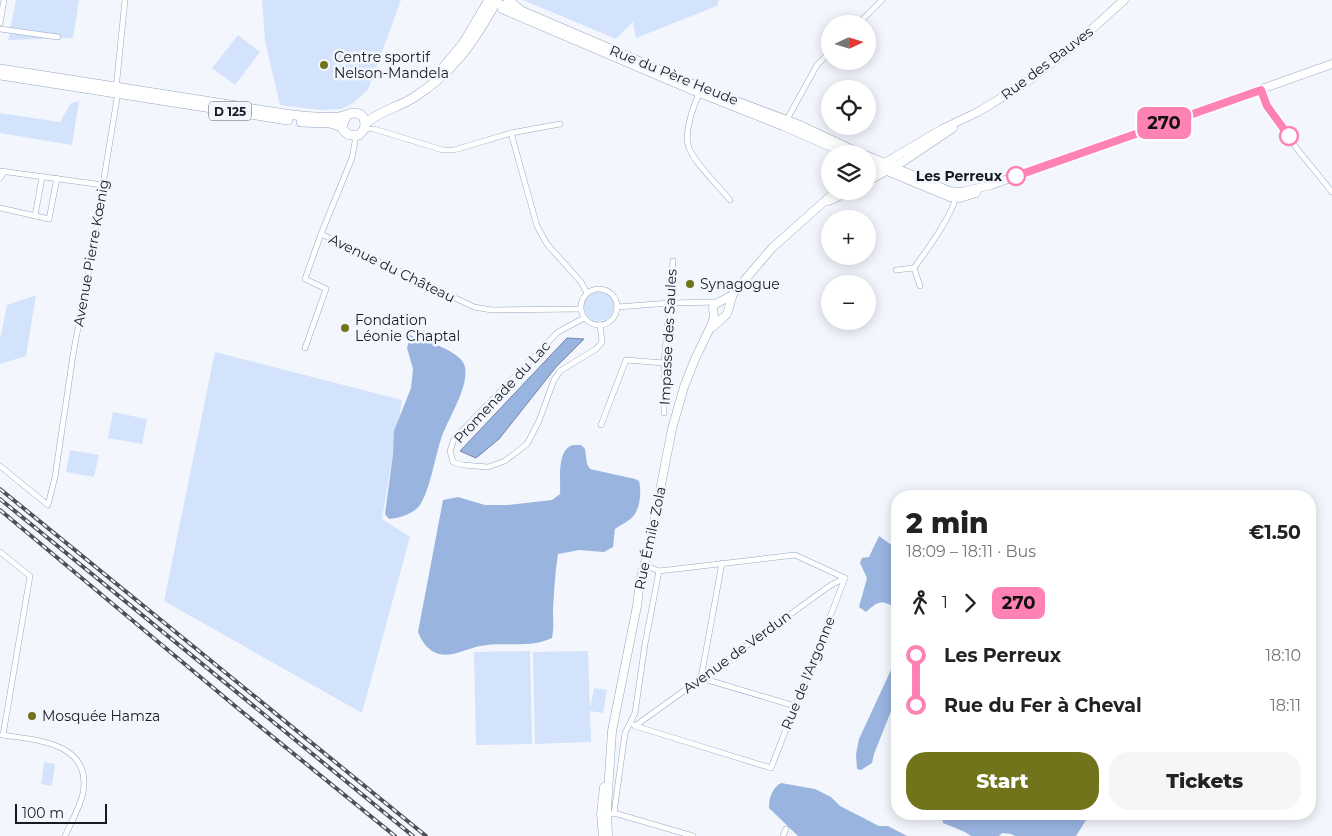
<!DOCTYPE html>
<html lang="en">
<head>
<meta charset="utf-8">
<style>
	body { margin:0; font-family:Montserrat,sans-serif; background:#f6f6f6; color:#222; height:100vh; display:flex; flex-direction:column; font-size:19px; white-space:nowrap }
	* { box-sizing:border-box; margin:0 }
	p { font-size:16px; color:#767676 }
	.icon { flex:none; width:28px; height:28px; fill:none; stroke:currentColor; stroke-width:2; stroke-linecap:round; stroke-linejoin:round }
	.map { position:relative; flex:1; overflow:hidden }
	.side { position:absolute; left:891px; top:490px; width:425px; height:330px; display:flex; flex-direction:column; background:#fff; border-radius:20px; box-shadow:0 2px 12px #0003 }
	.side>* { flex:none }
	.badge { padding:0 10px; border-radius:8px; font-size:18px; line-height:32px }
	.needle { width:32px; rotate:86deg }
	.buttons { position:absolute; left:821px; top:15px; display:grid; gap:10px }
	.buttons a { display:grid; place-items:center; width:55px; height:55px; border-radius:50%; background:#fff; box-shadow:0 2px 12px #0003; font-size:25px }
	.scale { position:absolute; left:15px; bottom:12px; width:92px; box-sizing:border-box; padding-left:5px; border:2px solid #151b26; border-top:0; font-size:14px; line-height:18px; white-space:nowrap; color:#151b26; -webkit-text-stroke:4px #f3f7fd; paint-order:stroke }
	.map>.badge { position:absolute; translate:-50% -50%; box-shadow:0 0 0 2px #fff }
	.legs { display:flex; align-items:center; gap:8px; height:55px; padding:0 15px; font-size:16px }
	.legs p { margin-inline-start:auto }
	.overview { display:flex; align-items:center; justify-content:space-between; height:85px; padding:0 15px }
	h1 { font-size:28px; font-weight:800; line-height:38px }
	.cta { display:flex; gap:10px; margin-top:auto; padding:10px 15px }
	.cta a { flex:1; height:58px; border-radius:20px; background:#72741b; color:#fff; font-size:20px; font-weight:800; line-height:58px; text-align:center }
	.cta a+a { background:#f6f6f6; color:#222 }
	ul { padding:0 15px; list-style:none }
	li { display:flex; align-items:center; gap:18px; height:50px; font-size:19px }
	li i { display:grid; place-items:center; width:8px; height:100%; margin:0 6px; background:currentColor }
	li i::after { content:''; width:12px; height:12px; margin:-6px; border:4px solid; border-radius:50%; background:#fff }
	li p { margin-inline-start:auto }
	li:first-child i { background:linear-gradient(#0000 50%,currentColor 0) }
	li:last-child i { background:linear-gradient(currentColor 50%,#0000 0) }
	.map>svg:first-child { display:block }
</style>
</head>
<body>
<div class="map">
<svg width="1332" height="836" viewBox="0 0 1332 836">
	<rect width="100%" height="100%" fill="#f3f7fd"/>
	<!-- green -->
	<g fill="#d4e3fc">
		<polygon points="16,0 79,0 73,38 8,40"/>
		<polygon points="262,0 401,0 368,90 353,103 342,109 320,110 280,105 265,41"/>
		<polygon points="523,0 719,0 717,6 636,38 633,22 616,39"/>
		<polygon points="238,35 260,52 235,85 212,68"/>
		<polygon points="79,101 72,145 0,133 0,113 60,122 71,103"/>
		<circle cx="599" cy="306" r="15"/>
		<polygon points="36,295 26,356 0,364 0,339 7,305"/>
		<polygon points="215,352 402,400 382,519 410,537 362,713 164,601"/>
		<polygon points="113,412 147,419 142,444 108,438"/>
		<polygon points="70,450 99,455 94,477 66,472"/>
		<polygon points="530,651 532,744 476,745 474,652"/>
		<polygon points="588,651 590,709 594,688 607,690 603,713 590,711 591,742 535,744 533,652"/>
		<polygon points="44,762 55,764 52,786 41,784"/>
	</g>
	<!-- forest -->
	<g fill="#9ab4e0">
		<path d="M410,335C424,340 462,351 465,367C469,388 448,418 441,439C435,457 430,490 420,505C413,514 400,518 389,519L385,514L393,454L394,431L411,388L413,369L407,348Z"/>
		<path d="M573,445H581L585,449L587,464L590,469L635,479L639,481C642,493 640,513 629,520C624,524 620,525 615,529L613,547L604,552L579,550L558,554C555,573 554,591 553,610C553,620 554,628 552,638C529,649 504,641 480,646C466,649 453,657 439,654C428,651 422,642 418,632L443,500L458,497L485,505H507L552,500L560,494C561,480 556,450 573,445Z"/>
		<path d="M879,536L897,549V608C881,600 879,600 866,612L859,607L867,578L860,563L862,558L869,557Z"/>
		<polygon points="897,657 897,696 874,754 872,763 861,770 857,769 856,754 859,739"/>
		<path d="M781,783L815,789L831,797L840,806L879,826H888L907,836H798L769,808C769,798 772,788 781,783Z"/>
		<polygon points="942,814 1090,814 1076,836 1015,836 1011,834 1002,833 999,836 971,836 965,832 943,823"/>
	</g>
	<!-- water -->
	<polygon fill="#9ab4e0" stroke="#7286a8" points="567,338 584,339 556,367 499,439 476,458 460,451"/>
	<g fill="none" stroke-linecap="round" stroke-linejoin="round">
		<!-- street casing -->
		<g stroke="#96a7c4" stroke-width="6">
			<g id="street">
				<polyline points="0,23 4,0"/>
				<polyline points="858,24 882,0"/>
				<polyline points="0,29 58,37"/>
				<polyline points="116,89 125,0"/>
				<path d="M701,90C694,103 683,134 689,148C695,164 719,186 730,200"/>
				<path d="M1261,90C1275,127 1308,161 1332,192"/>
				<polyline points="785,123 817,65 830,52"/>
				<polyline points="365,129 374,129 443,150 454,150 511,133 560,124"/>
				<polyline points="511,133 537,226 547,244 581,282 587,293"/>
				<polyline points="0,171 103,185"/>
				<polyline points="0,178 5,171"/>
				<polyline points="0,208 49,219 57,178"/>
				<polyline points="35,216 42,177"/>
				<polyline points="321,234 474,307 492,310 580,309"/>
				<polyline points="896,270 914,268"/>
				<path d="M920,286L914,268C927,250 952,216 956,196"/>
				<circle cx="599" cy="307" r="18"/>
				<polyline points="617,307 670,303 719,302"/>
				<polyline points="584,318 558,332 454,439 450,451 453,462 463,465 488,467 505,461 527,444 539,421 554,380 560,371 596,349 602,342 600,325"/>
				<polyline points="305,348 326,289 305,279 321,234 352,158 356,136"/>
				<polyline points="664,413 664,363 673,261"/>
				<polyline points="601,425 626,360 664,363"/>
				<polyline points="0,466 48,505 55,477 73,355 92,252 118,92"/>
				<polyline points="0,552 30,576 3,735"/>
				<polyline points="722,563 701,678 795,706"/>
				<polyline points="644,565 659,571 795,555 845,578"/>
				<polyline points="634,725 635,726 831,585 845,578"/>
				<polyline points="635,726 771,768 845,578"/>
				<path d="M2,735C36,740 92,742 83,793C80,807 71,823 65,836"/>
				<polyline points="614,813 693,836"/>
				<polyline points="605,815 614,813 625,733 635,713 645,644 659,571"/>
				<polyline points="783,836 786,829"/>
			</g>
		</g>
		<!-- secondary casing -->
		<g stroke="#96a7c4" stroke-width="9">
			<g id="secondary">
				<polyline points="491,4 496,3 520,10 702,88 800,125 862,154"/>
				<polyline points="502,9 692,90 783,126 847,154"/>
				<polyline points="868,156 949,191 962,192 991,185 1332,64"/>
				<polyline points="868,163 950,197 960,198 976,193"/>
				<polyline points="868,173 942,129 978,112 1024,84 1069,50 1124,0"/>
				<polyline points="868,181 904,161 953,128"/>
				<polyline points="829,201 850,191"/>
				<polyline points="713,327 727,314 733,294"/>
				<polyline points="603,836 601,814 604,787"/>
				<polyline points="608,836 607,808 612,731 637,606 640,580 648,552 672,429 684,387 695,359 711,326 714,317 713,307 715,304 731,296 772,248 836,191"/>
			</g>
		</g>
		<!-- primary casing -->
		<g stroke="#96a7c4" stroke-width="10">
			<g id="primary">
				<polyline points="508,0 520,10"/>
				<path d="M0,69C70,80 141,91 211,102C253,108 296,119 339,117C345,116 349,113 354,113C367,113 368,128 359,135H349L343,130V123L347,115"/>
				<polyline points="442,69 463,44 489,0"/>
				<polyline points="0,75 288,120"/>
				<polyline points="301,122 330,123 342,127"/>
				<path d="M365,124C379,111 397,108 413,98C453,73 475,40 497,0"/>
			</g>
		</g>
		<!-- street -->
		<use href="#street" stroke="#fff" stroke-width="5"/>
		<!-- secondary -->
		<use href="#secondary" stroke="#fff" stroke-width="8"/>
		<!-- primary -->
		<use href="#primary" stroke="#fff" stroke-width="9"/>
		<!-- rail casing -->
		<g stroke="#4b505a" stroke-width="4">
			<g id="rail">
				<polyline points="0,489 426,836"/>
				<polyline points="0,499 413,836"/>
				<polyline points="0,510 241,711 395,836"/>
			</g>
		</g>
		<!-- rail -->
		<use href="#rail" stroke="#f3f7fd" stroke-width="2" stroke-dasharray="5.5" stroke-linecap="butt"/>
	</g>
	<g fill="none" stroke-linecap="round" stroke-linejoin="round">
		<!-- line-1 casing -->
		<g stroke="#fff" stroke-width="11">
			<polyline id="line-1" points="1016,176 1261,90 1267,106 1289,136"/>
		</g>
		<!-- line-1 -->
		<use href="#line-1" stroke="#ff82b4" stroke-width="8"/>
	</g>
	<!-- markers -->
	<g fill="#72741b" stroke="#f3f7fd" stroke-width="2">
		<circle cx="324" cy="65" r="5"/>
		<circle cx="690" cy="284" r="5"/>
		<circle cx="345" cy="328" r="5"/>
		<circle cx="32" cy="716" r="5"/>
	</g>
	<g fill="#fff" stroke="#ff82b4" stroke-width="2.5">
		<circle cx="1289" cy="136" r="9"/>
		<circle cx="1016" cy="176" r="9"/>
	</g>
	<g text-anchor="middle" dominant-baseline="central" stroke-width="5" stroke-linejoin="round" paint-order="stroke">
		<!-- shield labels -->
		<rect fill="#f3f7fd" stroke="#585d66" stroke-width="1" x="209" y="101.5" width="42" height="19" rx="4"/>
		<g font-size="12" font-weight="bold" fill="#151b26">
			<text x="230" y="111">D 125</text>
		</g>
		<!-- poi labels -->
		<g font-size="14" fill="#151b26" stroke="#f3f7fd" text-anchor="start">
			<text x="334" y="57">Centre sportif<tspan x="334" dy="16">Nelson-Mandela</tspan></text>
			<text x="700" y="284">Synagogue</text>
			<text x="355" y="320">Fondation<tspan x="355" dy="16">Léonie Chaptal</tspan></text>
			<text x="42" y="716">Mosquée Hamza</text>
		</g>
		<!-- street labels -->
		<g font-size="14" fill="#151b26" stroke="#f3f7fd">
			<text transform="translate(1047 63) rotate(-37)">Rue des Bauves</text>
			<text transform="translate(674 75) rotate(22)">Rue du Père Heude</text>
			<text transform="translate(91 253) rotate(-80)">Avenue Pierre Kœnig</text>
			<text transform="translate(392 268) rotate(26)">Avenue du Château</text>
			<text transform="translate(668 337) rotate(-87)">Impasse des Saules</text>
			<text transform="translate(502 392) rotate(-47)">Promenade du Lac</text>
			<text transform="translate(650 538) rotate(-78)">Rue Émile Zola</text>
			<text transform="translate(737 652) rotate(-36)">Avenue de Verdun</text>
			<text transform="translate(808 673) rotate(-68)">Rue de l'Argonne</text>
		</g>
		<!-- stop labels -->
		<g font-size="14" font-weight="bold" fill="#151b26" stroke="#f3f7fd" text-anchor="end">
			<text x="1002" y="176">Les Perreux</text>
		</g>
	</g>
</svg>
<div class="buttons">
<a><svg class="needle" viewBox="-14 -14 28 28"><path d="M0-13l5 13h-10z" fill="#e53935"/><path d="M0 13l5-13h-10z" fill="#767676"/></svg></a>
<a><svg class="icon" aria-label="locate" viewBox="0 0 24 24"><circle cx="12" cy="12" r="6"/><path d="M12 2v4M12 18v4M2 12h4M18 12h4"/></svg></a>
<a><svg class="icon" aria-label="layers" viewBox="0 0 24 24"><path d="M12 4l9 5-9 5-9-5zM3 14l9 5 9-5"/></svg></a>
<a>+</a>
<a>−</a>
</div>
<div class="scale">100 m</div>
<b class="badge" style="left:1164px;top:123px;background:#ff82b4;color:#111">270</b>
<section class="side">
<div class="overview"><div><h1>2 min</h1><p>18:09 – 18:11 · Bus</p></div><b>€1.50</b></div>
<div class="legs"><svg class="icon" aria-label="walk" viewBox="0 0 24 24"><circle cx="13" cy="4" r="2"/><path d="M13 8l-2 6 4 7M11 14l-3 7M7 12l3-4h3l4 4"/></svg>1<svg class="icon" aria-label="forward" viewBox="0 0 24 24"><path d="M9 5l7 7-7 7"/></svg><b class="badge" style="background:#ff82b4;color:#111">270</b></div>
<ul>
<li><i style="color:#ff82b4"></i><b>Les Perreux</b><p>18:10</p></li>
<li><i style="color:#ff82b4"></i><b>Rue du Fer à Cheval</b><p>18:11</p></li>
</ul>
<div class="cta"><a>Start</a><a>Tickets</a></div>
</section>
</div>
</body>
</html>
